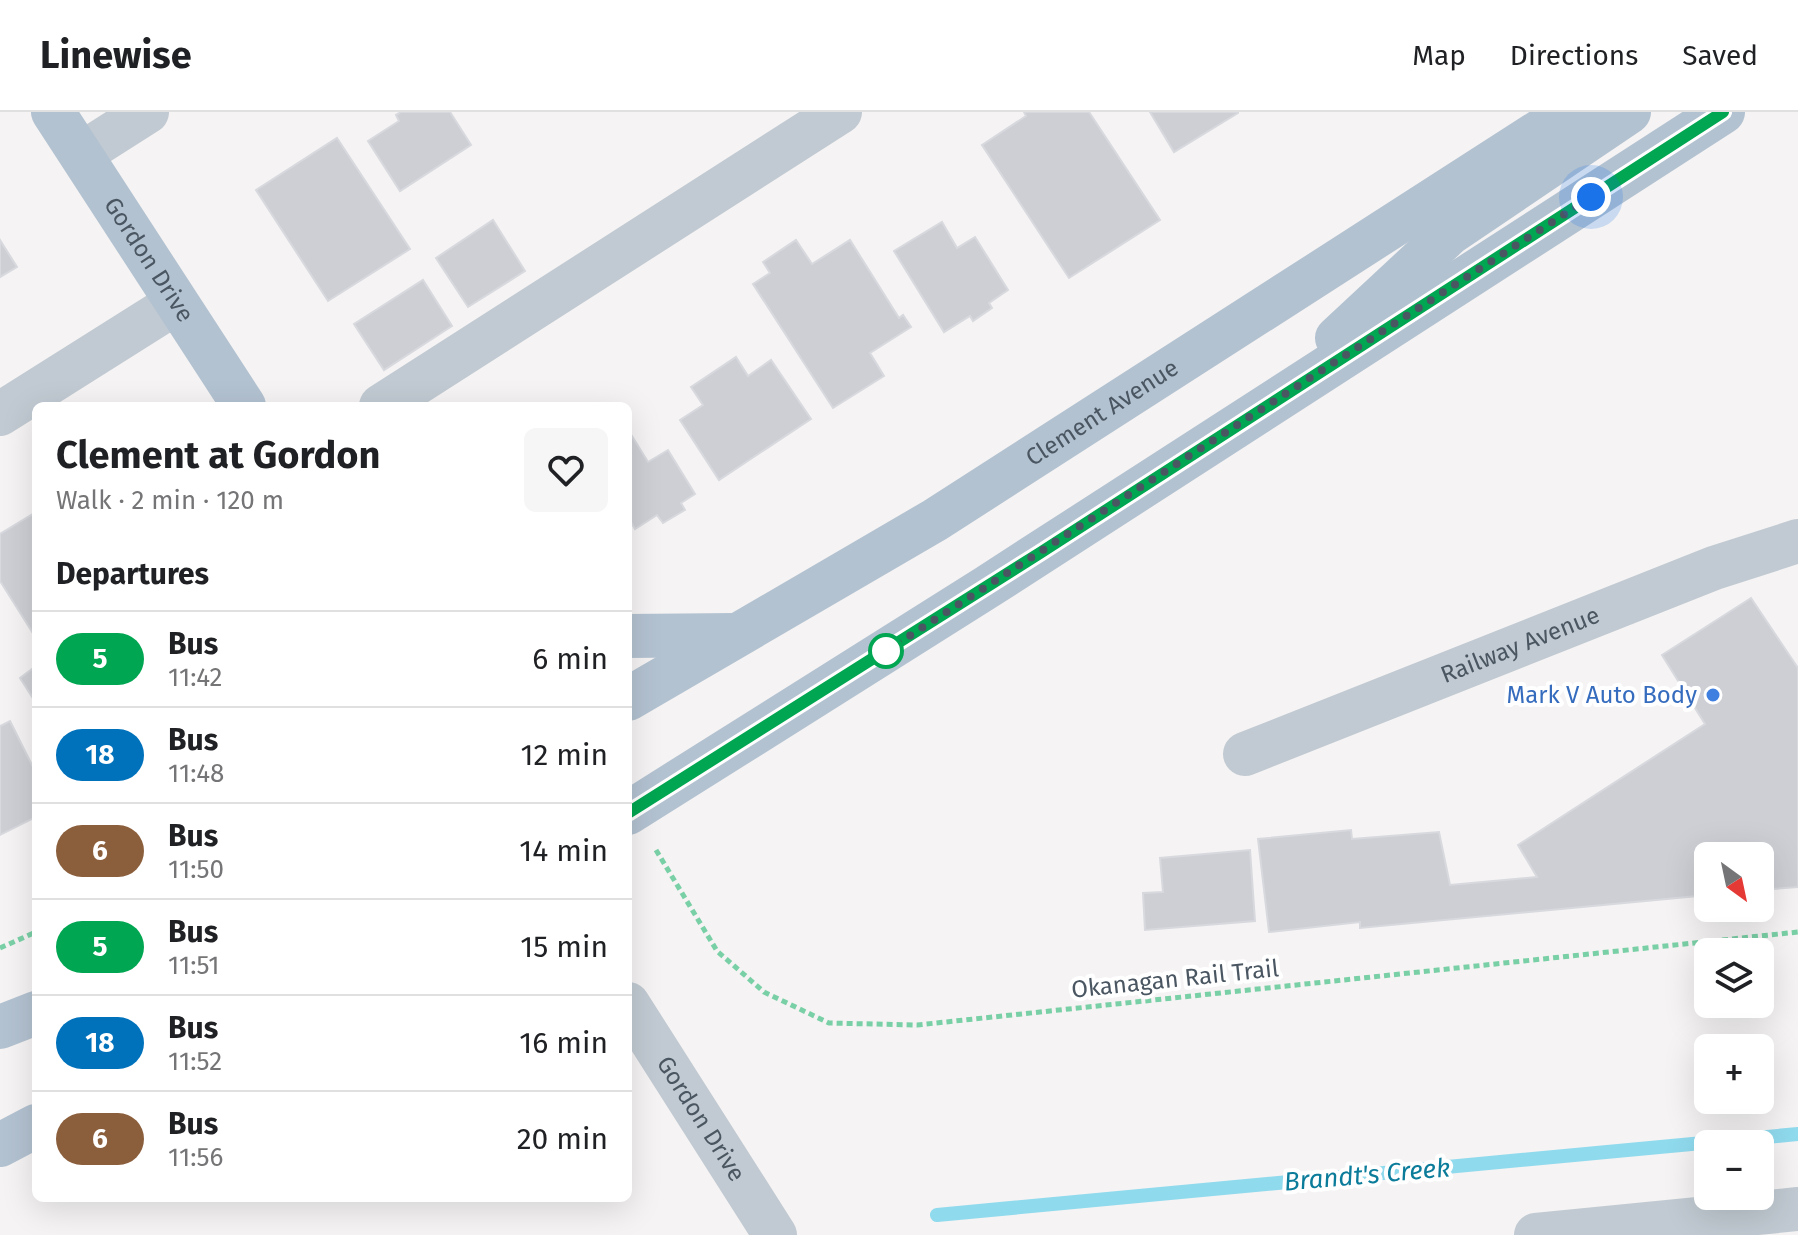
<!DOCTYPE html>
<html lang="en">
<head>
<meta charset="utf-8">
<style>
	body { margin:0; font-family:"Fira Sans",sans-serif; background:#f6f6f6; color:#202124; height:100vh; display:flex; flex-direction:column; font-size:30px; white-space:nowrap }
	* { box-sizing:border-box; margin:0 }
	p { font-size:26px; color:#757577 }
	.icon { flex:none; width:44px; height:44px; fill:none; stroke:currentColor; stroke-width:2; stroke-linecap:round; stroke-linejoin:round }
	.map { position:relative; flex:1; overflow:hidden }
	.side { position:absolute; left:32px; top:290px; width:600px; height:800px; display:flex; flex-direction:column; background:#fff; border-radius:12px; box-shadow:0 8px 32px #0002 }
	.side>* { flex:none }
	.badge { padding:0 16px; border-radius:26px; font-size:28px; line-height:52px }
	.needle { width:52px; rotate:147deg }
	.fabs { position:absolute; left:1694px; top:730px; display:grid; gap:16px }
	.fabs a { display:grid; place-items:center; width:80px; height:80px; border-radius:12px; background:#fff; box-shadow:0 8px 32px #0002; font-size:40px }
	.you { position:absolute; width:40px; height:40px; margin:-20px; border:6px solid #fff; border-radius:50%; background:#1a73e8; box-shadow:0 0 0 12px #1a73e833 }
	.map>.badge { position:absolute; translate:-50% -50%; box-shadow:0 0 0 4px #fff }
	h2 { padding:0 24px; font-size:30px; line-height:72px }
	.round { display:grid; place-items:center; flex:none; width:84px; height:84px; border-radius:12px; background:#f6f6f6 }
	.summary { display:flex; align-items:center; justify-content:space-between; height:136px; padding:0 24px }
	h1 { font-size:38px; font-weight:700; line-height:60px }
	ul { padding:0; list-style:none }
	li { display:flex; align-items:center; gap:24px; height:96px; padding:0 24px; border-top:2px solid #e0e0e0 }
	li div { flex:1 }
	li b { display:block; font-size:30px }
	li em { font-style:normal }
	li .badge { min-width:88px; font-weight:700; text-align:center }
	header { display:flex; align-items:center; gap:48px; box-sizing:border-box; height:112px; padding:0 40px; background:#fff; border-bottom:2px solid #e0e0e0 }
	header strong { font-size:38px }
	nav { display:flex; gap:44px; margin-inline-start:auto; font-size:28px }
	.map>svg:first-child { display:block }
</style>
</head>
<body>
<header>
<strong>Linewise</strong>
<nav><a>Map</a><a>Directions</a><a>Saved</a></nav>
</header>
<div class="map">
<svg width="1798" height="1123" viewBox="0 0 1798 1123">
	<rect width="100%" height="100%" fill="#f5f3f3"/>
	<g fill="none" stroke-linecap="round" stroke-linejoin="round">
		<!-- stream -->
		<polyline stroke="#90daee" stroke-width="14" points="937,1103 1798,1022"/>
	</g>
	<!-- building -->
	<g fill="#cdcfd5" stroke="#d7d9de" stroke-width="2">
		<polygon points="401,0 450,0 471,33 400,79 368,29 399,9 396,3"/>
		<polygon points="1024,0 1089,0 1160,108 1069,166 982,33 1026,4"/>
		<polygon points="1150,0 1238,0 1238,1 1174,40"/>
		<polygon points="337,26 410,137 328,189 256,78"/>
		<polygon points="493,108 525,159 468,195 436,146"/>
		<polygon points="942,110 957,136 975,125 1008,178 989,191 992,196 973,209 970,204 944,220 894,139"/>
		<polygon points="0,128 17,155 0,165"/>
		<polygon points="796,128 812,152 850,128 899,206 903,203 911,215 870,241 884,264 833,296 753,172 770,161 763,150"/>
		<polygon points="423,168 452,214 384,258 354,212"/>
		<polygon points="736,245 748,264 771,248 811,307 719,368 680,308 703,293 691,275"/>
		<polygon points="632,324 648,350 668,338 695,382 681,391 685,398 663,411 657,403 635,417 628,405 628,326"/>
		<polygon points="36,400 36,526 0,469 0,422"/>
		<polygon points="1751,486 1798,556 1798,775 1760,778 1760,744 1708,744 1708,783 1360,816 1360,810 1269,820 1258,727 1351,718 1352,727 1439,720 1450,773 1537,765 1518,733 1705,612 1662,543"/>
		<polygon points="36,554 36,591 20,566"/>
		<polygon points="10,609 36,661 36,705 0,723 0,614"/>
		<polygon points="1250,738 1255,809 1145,818 1143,781 1163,780 1160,746"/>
	</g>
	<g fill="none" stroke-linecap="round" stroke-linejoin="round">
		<!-- path -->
		<g stroke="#7ad0a6" stroke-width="5" stroke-dasharray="6 4" stroke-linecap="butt">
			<polyline points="656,738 717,839 764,880 829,911 917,913 1798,820"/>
			<polyline points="0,836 36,820"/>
		</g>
		<!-- minor -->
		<g stroke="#c1cad2" stroke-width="44">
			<polyline points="81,42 147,0"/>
			<polyline points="381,294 840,0"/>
			<polyline points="0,302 176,191"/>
			<path id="s1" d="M1245,642L1714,456L1798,429"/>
			<path id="s2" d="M628,892L775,1123"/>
			<polyline points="1536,1123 1798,1097"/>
		</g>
		<!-- major -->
		<g stroke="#b3c2d1" stroke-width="44">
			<path id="s3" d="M53,0L244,294"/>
			<polyline points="1337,226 1450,121 1629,0"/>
			<polyline points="628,524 735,523"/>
			<path id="s4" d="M628,587L935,408L1570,0"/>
			<polyline points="628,701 987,475 1723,0"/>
			<polyline points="0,915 36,901"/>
			<polyline points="0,1033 36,1014"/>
		</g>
	</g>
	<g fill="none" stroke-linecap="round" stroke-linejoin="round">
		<!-- line casing -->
		<g stroke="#fff" stroke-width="18">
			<polyline id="line" points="628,701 1040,441 1723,0"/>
		</g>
		<!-- line -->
		<use href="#line" stroke="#00a651" stroke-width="12"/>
		<!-- walk -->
		<polyline stroke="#4a5661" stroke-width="8" stroke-dasharray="0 14.4" points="886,539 1591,85"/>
	</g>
	<!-- markers -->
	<circle fill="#fff" stroke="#00a651" stroke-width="4" cx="886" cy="539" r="16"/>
	<circle fill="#3f7fe0" stroke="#fff" stroke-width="3" cx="1713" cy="583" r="8"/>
	<g text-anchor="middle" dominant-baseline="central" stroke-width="8" stroke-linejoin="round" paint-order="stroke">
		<!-- street labels -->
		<g font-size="24" fill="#4a5661" stroke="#fff">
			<text stroke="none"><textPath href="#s3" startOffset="176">Gordon Drive</textPath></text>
			<text stroke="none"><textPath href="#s4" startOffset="554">Clement Avenue</textPath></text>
			<text stroke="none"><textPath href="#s1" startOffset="296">Railway Avenue</textPath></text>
			<text transform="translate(1175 867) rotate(-6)">Okanagan Rail Trail</text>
			<text stroke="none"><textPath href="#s2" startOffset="136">Gordon Drive</textPath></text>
		</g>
		<!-- shop labels -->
		<g font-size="24" fill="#366cbe" stroke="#fff" text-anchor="end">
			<text x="1697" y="583">Mark V Auto Body</text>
		</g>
		<!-- water labels -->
		<g font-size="26" font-style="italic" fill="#0c7c9b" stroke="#fff">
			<text transform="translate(1367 1063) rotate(-5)">Brandt's Creek</text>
		</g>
	</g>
</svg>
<div class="fabs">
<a><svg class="needle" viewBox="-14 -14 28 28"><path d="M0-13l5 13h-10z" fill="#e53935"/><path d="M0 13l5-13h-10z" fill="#757577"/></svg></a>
<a><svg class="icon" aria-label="layers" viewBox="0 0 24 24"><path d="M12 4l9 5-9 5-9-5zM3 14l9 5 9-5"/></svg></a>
<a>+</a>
<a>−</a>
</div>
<div class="you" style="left:1591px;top:85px"></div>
<section class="side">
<div class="summary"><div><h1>Clement at Gordon</h1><p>Walk · 2 min · 120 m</p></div><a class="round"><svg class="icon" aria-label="heart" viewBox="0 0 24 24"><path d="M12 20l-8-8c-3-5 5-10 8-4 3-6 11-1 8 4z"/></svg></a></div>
<h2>Departures</h2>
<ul>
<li><span class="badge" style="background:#00a651;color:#fff">5</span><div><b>Bus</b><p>11:42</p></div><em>6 min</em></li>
<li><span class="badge" style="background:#0072bc;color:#fff">18</span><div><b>Bus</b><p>11:48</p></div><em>12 min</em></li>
<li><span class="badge" style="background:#8b5e3c;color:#fff">6</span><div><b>Bus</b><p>11:50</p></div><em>14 min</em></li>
<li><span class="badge" style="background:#00a651;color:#fff">5</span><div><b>Bus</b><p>11:51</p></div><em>15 min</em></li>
<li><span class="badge" style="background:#0072bc;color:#fff">18</span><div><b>Bus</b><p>11:52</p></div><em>16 min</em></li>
<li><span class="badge" style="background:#8b5e3c;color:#fff">6</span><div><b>Bus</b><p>11:56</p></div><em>20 min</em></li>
</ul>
</section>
</div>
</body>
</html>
